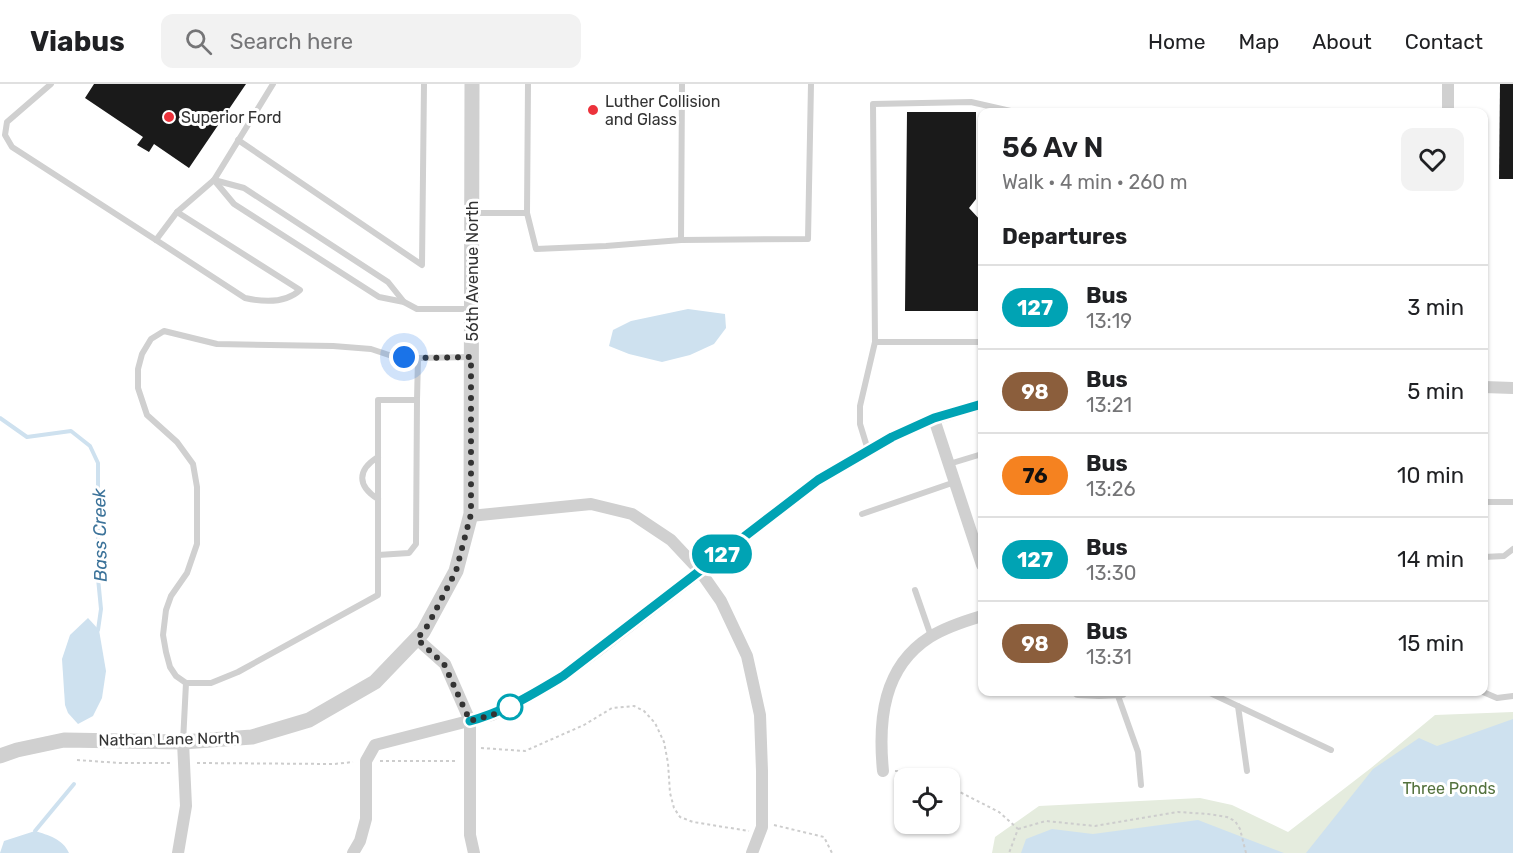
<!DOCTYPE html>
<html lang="en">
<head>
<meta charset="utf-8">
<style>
	body { margin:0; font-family:Rubik,sans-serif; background:#f2f2f2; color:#202124; height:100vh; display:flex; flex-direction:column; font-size:22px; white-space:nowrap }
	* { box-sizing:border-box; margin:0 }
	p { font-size:20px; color:#757577 }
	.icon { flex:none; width:33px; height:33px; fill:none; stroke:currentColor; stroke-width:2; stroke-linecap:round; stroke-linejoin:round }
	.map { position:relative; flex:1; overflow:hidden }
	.drawer { position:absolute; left:978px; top:24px; width:510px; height:588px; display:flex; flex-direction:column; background:#fff; border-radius:12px; box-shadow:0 2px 4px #0004 }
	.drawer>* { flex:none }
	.badge { padding:0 12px; border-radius:20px; font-size:21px; line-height:39px }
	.buttons { position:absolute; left:894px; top:684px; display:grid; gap:12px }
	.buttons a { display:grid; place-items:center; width:66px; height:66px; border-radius:12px; background:#fff; box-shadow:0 2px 4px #0004; font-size:30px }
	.you { position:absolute; width:30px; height:30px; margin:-15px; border:4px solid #fff; border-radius:50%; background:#1a73e8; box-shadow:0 0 0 9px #1a73e833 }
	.map>.badge { position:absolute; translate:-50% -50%; box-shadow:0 0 0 3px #fff }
	h2 { padding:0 24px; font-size:22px; line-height:54px }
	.round { display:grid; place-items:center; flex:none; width:63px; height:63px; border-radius:12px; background:#f2f2f2 }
	.summary { display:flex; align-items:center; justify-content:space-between; height:102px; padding:0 24px }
	h1 { font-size:28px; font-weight:600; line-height:45px }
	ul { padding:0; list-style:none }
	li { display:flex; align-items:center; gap:18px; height:84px; padding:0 24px; border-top:2px solid #e0e0e0 }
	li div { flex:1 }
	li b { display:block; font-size:22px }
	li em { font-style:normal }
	li .badge { min-width:66px; font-weight:700; text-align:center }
	header { display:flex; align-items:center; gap:36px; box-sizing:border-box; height:84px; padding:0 30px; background:#fff; border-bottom:2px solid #e0e0e0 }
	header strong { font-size:28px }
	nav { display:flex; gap:33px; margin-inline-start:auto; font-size:21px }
	.search { width:420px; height:54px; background:#f2f2f2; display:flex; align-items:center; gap:15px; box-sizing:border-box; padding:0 21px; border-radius:12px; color:#757577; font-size:22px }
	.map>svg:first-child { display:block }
</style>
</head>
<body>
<header>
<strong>Viabus</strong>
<div class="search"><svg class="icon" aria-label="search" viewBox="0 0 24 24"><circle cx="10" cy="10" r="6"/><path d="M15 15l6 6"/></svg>Search here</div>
<nav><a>Home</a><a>Map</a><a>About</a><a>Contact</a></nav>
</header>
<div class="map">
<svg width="1513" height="769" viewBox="0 0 1513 769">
	<rect width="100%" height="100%" fill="#fff"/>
	<!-- green -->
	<polygon fill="#e5ecde" points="1513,628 1513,769 992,769 995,753 1039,722 1200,714 1232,721 1288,748 1371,684 1435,631"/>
	<!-- water -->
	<g fill="#cee1ef">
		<polygon points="688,225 725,230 726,244 714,260 690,271 662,278 629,270 609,262 613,246 631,237"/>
		<polygon points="88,534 99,546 106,587 102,614 93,632 78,640 68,629 65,621 62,575 70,551"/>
		<polygon points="1513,635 1513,769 1306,769 1373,685 1419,654 1437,662"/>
		<polygon points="1198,736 1284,769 1021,769 1026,755 1052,745 1093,750"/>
		<path d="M35,747C48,751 63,755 69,769H0L4,757Z"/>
	</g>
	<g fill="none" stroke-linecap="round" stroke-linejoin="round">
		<!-- stream -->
		<g stroke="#cee1ef" stroke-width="4">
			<polyline points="0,334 27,353 71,347 90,362 98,379 98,494 101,525 98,546"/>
			<polyline points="35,747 74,700"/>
		</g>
	</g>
	<!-- building -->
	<g fill="#1a1a1a">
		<polygon points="94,0 246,0 189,84 154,60 149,68 137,61 143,53 85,14"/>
		<polygon points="1500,0 1513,0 1513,95 1499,95"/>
		<polygon points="907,28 976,28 976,115 969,124 982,138 982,227 905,227"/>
	</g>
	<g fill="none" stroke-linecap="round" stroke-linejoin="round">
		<!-- path -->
		<g stroke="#cdcdcd" stroke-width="2" stroke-dasharray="3 3" stroke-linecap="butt">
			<polyline points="481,664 525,667 584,641 612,624 634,622 644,627 655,639 664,658 668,679 670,709 674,724 680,733 693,738 749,747"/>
			<polyline points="77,676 120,679 170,679"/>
			<polyline points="380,677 458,677"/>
			<polyline points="197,679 334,680 353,678"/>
			<polyline points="895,687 915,687 932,694"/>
			<polyline points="950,703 999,728 1018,745 1009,769"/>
			<polyline points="774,741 824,753 832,769"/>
			<polyline points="1018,745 1046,737 1095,742 1178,728 1208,730 1227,733 1235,737 1240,745 1246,769"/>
		</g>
		<!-- service -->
		<g stroke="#d0d0d0" stroke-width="6">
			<polyline points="51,0 7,38 5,51 12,63 156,156 177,128 214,96 273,0"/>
			<polyline points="238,56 422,181 424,0"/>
			<polyline points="214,96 234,120 379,213 404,218 417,225 469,225"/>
			<polyline points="214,96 244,104 388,198 404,218"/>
			<polyline points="473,129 527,129 528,0"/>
			<polyline points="527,129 536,165 606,162 681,156 808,155 811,0"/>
			<path d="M156,156L245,214C263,218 285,220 300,206L177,128"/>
			<polyline points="681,156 682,0"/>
			<polyline points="875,258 982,258"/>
			<polyline points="418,274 417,316 378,316 378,511 238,588 211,599 186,599 176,592 170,583 166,568 163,551 166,526 171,512 187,489 197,460 197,403 193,380 177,358 147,331 138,304 138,285 142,270 151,255 164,247 217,260 333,262 371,265 389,271 418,274 471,273"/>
			<polyline points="868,366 860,340 860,322 875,258 873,20 971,18 1015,28 1084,28"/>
			<path d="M378,373C357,386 357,402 378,415"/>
			<polyline points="949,380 982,370"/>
			<polyline points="1484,418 1513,418"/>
			<polyline points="862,430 955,398"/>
			<polyline points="378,471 409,469 416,460 417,316"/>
			<polyline points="1484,473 1504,472 1513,465"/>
			<polyline points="915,506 931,552"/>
			<polyline points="1208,608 1331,666"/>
			<polyline points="1483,608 1497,614 1513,612"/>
			<polyline points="1117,609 1138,668 1141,701"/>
			<polyline points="1238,622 1247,687"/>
			<polyline points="183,658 186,599"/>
		</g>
		<!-- minor -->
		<g stroke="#d0d0d0" stroke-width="12">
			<polyline points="1448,0 1448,28"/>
			<polyline points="1484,303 1513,304"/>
			<polyline points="934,335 982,481"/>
			<polyline points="470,432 591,420 632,430 671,456 700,487 721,517 747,572 760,631 762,687 762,743 752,769"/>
			<polyline points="417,555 445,580 470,637 470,751 474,769"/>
			<polyline points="1078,608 1099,609 1122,608"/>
			<path d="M883,687C878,636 883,583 930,553C946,543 965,537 982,532"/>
			<polyline points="178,769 186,722 183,658"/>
			<polyline points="353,769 360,757 366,735 366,677 375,661 492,631 528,613 563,592 596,568 818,396 892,353 934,335 982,320"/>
		</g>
		<!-- tertiary -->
		<polyline stroke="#d0d0d0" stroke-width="15" points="0,672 17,666 64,656 183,658 252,653 309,636 375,598 423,548 456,487 471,430 472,0"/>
	</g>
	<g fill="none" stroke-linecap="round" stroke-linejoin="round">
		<!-- line casing -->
		<g stroke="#fff" stroke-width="14">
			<path id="line" d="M470,637C504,628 533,610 563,592L818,396L892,353L934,334L982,320"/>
		</g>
		<!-- line -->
		<use href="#line" stroke="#00a3b4" stroke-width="9"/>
		<!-- walk -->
		<polyline stroke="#333" stroke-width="6" stroke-dasharray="0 10.8" points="404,273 418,274 471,273 471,430 456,487 428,541 417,555 444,580 470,637 492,631 510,623"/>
	</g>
	<!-- markers -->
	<g fill="#ec323b" stroke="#fff" stroke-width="2">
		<circle cx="593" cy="26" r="6"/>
		<circle cx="169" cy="33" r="6"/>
	</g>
	<circle fill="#fff" stroke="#00a3b4" stroke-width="3" cx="510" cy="623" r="12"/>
	<g text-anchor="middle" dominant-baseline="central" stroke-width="6" stroke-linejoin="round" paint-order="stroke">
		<!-- poi labels -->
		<g font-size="16" fill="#333" stroke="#fff" text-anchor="start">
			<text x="605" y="17">Luther Collision<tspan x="605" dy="18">and Glass</tspan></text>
			<text x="181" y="33">Superior Ford</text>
		</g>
		<!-- street labels -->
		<g font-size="16" fill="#333" stroke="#fff">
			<text transform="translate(472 187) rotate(-90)">56th Avenue North</text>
			<text transform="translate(169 655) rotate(-1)">Nathan Lane North</text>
		</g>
		<!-- park labels -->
		<g font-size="16" fill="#54723d" stroke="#fff">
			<text x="1449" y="704">Three Ponds</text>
		</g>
		<!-- water labels -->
		<g font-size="18" font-style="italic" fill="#3c739a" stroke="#fff">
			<text transform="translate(100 451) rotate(-91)">Bass Creek</text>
		</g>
	</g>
</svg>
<div class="buttons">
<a><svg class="icon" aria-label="locate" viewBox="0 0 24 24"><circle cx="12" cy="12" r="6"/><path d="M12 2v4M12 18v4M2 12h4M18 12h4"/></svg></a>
</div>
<div class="you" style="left:404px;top:273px"></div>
<b class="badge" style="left:722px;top:470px;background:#00a3b4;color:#fff">127</b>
<section class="drawer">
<div class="summary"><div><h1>56 Av N</h1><p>Walk · 4 min · 260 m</p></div><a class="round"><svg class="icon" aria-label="heart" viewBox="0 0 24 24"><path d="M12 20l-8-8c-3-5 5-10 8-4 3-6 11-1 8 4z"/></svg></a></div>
<h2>Departures</h2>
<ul>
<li><span class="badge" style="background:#00a3b4;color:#fff">127</span><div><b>Bus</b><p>13:19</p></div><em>3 min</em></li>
<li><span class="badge" style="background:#8b5e3c;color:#fff">98</span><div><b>Bus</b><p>13:21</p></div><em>5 min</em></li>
<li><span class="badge" style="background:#f58220;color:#111">76</span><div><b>Bus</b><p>13:26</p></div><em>10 min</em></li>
<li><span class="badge" style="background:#00a3b4;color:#fff">127</span><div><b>Bus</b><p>13:30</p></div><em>14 min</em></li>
<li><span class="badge" style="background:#8b5e3c;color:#fff">98</span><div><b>Bus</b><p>13:31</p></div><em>15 min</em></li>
</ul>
</section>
</div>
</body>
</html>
